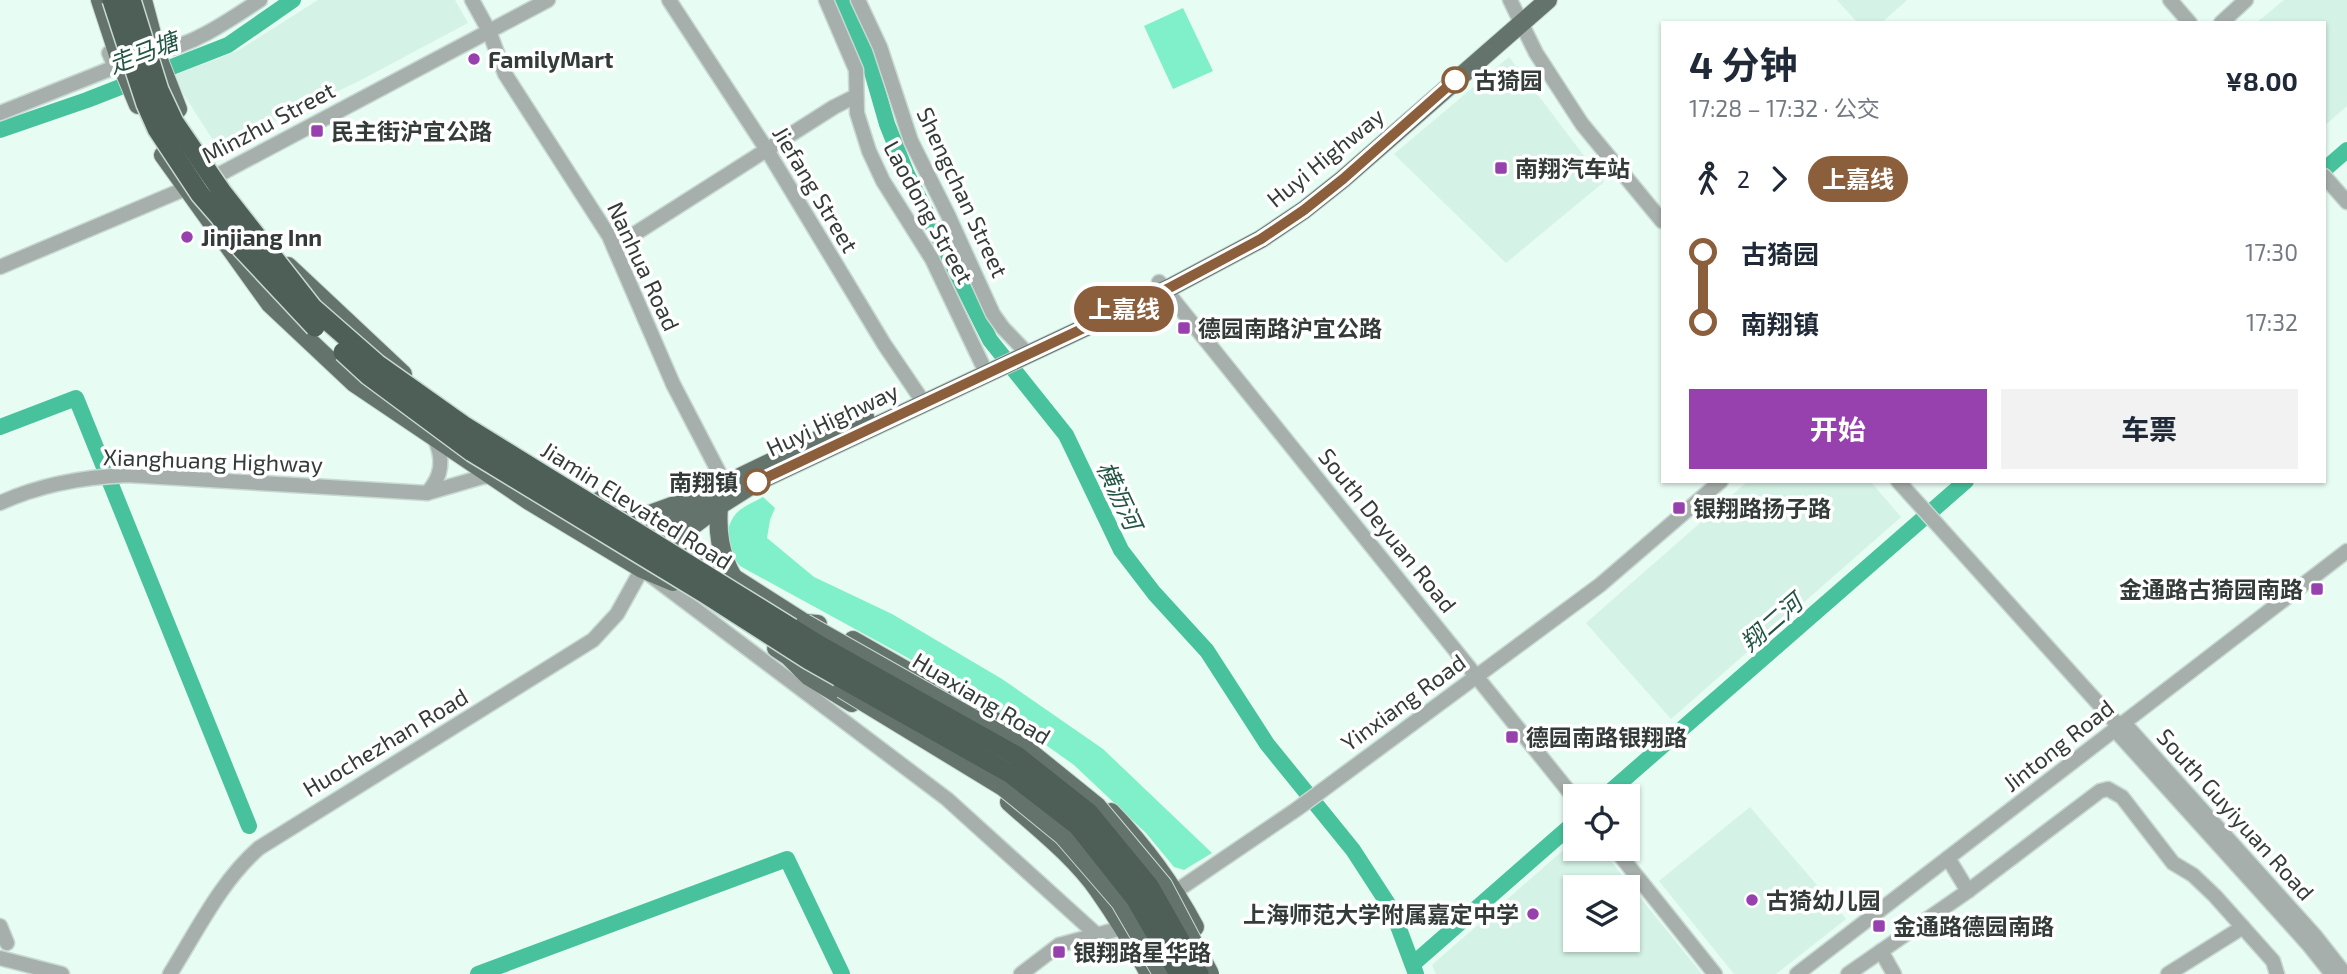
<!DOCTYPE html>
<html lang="zh">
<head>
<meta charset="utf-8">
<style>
	body { margin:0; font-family:"Exo 2","Noto Sans SC",sans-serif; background:#f2f2f3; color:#1f2937; height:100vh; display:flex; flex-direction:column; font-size:26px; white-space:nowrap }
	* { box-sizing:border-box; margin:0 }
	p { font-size:23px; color:#747a83 }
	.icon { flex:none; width:38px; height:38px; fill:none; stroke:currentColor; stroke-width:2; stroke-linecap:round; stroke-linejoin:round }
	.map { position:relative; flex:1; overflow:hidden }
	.panel { position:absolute; left:1661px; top:21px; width:665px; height:462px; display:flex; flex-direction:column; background:#fff; border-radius:0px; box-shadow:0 2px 5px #0004 }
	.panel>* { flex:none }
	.badge { padding:0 14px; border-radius:23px; font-size:24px; line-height:46px }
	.fabs { position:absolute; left:1563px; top:784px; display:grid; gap:14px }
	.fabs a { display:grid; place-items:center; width:77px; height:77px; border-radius:0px; background:#fff; box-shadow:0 2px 5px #0004; font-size:35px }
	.map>.badge { position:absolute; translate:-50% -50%; box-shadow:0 0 0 4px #fff }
	.legs { display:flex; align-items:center; gap:10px; height:77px; padding:0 28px; font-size:23px }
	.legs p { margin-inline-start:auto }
	.summary { display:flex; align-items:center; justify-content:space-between; height:119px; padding:0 28px }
	h1 { font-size:38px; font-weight:700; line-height:52px }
	.cta { display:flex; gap:14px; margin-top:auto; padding:14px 28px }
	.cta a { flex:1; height:80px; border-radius:0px; background:#9741ae; color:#fff; font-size:28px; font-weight:700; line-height:80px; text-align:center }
	.cta a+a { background:#f2f2f3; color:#1f2937 }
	ul { padding:0 28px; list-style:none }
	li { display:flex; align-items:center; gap:24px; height:70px; font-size:26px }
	li i { display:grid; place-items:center; width:10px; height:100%; margin:0 9px; background:currentColor }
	li i::after { content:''; width:18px; height:18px; margin:-9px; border:5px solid; border-radius:50%; background:#fff }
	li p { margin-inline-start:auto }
	li:first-child i { background:linear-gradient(#0000 50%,currentColor 0) }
	li:last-child i { background:linear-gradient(currentColor 50%,#0000 0) }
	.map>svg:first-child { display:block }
</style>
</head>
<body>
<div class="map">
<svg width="2347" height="974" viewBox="0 0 2347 974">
	<rect width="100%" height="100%" fill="#e7fcf3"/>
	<!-- built -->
	<g fill="#d4f2e5" fill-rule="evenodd">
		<polygon points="318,0 455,0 468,23 359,81 218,148 172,76 239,50"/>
		<polygon points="1837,0 1907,0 1881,23 1858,23"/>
		<polygon points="2284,0 2347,0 2347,106 2324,126 2324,23 2256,23"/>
		<polygon points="1509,57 1604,182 1506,263 1394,154"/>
		<polygon points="1748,481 1870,481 1901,517 1671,719 1586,623"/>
		<polygon points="1750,807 1846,919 1776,974 1734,974 1659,881"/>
		<path d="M1575,840V849H1601L1702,974H1436L1432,965ZM1575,887H1628V940H1575Z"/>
	</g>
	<!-- green -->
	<g fill="#7ff0c9">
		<polygon points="1183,8 1213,71 1173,89 1144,26"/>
		<path d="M763,497L775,508L770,520L767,538L814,577L892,614L1002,679L1103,749L1212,853L1184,870L1174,867L1146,833L1074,765L1015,723L908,658L740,566C728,552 722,532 735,515C741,507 754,502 763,497Z"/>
	</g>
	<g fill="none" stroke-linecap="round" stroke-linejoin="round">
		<!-- river -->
		<g stroke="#48c29c" stroke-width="16">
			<polyline points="843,0 868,58 887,124 906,172 990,340 1066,435 1121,550 1154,593 1207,651 1267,744 1353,850 1392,910 1416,974"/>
			<polyline points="0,130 87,100 228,45 293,0"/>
			<polyline points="2324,170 2347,150"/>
			<polyline points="0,427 76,398 249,826"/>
			<polyline points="1605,796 1966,481"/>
			<polyline points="1413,964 1575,822"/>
			<polyline points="478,974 787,859 842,974"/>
		</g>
		<!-- minor casing -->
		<g stroke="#c7d9d2" stroke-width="17">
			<g id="minor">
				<polyline points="472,0 489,31 505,74 609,236 673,384 725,484"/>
				<polyline points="669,0 767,150 884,344 924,403"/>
				<polyline points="826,0 856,70 857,113 869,151 883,181 932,259 982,364"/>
				<polyline points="858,0 880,47 911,141 948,215 993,314 1003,328 1028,354"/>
				<polyline points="1510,0 1536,53 1582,124 1662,221"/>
				<polyline points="2170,0 2190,23"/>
				<polyline points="2221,23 2246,0"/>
				<path d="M156,52C194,45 228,21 260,0"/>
				<polyline points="0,113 115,67 109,53"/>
				<polyline points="2324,176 2347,202"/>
				<polyline points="614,247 834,107 856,96"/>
				<polyline points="0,267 220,174 548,0"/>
				<polyline points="1159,282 1575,799"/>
				<path d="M434,437C444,458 443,476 427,493L482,477L492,476"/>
				<polyline points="1898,481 2116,723 2124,723 2316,937 2345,974"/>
				<path d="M0,503C39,485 84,477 127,475L427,493"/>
				<polyline points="2116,723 2115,730 2308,944 2332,974"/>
				<polyline points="1615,849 1715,974"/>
				<polyline points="1968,891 2100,791 2108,789 2122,797 2173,863 2193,875 2215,896 2273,961 2277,974"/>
				<polyline points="1166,898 1297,809 1600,585 1721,481"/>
				<polyline points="0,926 7,943"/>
				<polyline points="1881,951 1894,974"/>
				<polyline points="0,958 62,974"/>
				<path d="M170,974C197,931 221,881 259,848L593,640L617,614L642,569L947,799L1096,934"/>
				<polyline points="1021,974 1059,945 1122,928 1129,923"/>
				<polyline points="1797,974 2347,551"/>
				<polyline points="1848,974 1968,891 1948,858"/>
				<polyline points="2168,974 2243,927"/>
			</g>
		</g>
		<!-- major casing -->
		<g stroke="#c7d9d2" stroke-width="20">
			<g id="major">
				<polyline points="100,0 121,64 138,105"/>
				<polyline points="143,0 159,60 178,109"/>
				<polyline points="163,155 270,304 354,383 529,501 642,569 673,582"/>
				<polyline points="288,266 403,374"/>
				<polyline points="600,500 673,539 805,623 818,624"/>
				<path d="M719,506C717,532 720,554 733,577"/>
				<polyline points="636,519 702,495"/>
				<polyline points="668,529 725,484 865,417"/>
				<polyline points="667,545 719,506 757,482 1171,287 1261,239 1304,210 1343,179 1548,0"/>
				<polyline points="853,640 999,723"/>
				<polyline points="776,648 788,656 808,676 852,703"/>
				<path d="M1009,802C1040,830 1074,856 1098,890C1117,917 1134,945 1149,974"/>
				<path d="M1111,812C1145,847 1172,884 1195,927"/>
			</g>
		</g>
		<!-- minor -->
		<use href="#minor" stroke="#a6afab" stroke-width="14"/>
		<!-- major -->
		<use href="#major" stroke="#64746d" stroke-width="18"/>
		<!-- major-bridge casing -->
		<g stroke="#c7d9d2" stroke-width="20" stroke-linecap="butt">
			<g id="major-bridge">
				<polyline points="805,623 1024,747 1097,806 1163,885 1210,974"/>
				<polyline points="842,689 1003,787 1063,836 1120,902 1162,974"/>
			</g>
		</g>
		<!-- highway-bridge casing -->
		<g stroke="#c7d9d2" stroke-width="22" stroke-linecap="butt">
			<g id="highway-bridge">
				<polyline points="112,0 146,104 157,129 200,194 220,217 242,249 315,327"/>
				<polyline points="131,0 159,90 174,122 222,192 313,308 377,364 463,425 819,645 1017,756 1089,813 1149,886 1199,974"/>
				<polyline points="343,352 368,375 472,452 704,593 809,660 1011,774 1078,826 1135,898 1179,974"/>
			</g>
		</g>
		<!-- major-bridge -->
		<use href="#major-bridge" stroke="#64746d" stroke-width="18"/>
		<!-- highway-bridge -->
		<use href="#highway-bridge" stroke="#4d5f57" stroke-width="19"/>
	</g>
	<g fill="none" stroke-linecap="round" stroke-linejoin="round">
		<!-- line-1 casing -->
		<g stroke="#fff" stroke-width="16">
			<polyline id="line-1" points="757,482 1171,287 1261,239 1304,210 1343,179 1455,80"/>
		</g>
		<!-- line-1 -->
		<use href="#line-1" stroke="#8b5e3c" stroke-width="10"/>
	</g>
	<!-- markers -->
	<g fill="#9741ae" stroke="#fff" stroke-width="2.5">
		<circle cx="474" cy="59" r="7"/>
		<rect x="310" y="124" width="14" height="14" rx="3.5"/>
		<rect x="1494" y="161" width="14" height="14" rx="3.5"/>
		<circle cx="187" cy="237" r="7"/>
		<rect x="1177" y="321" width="14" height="14" rx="3.5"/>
		<rect x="1672" y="501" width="14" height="14" rx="3.5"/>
		<rect x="2310" y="582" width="14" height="14" rx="3.5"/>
		<rect x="1505" y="730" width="14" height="14" rx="3.5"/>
		<circle cx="1752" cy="900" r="7"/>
		<circle cx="1533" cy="914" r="7"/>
		<rect x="1872" y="919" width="14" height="14" rx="3.5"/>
		<rect x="1052" y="945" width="14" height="14" rx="3.5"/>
	</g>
	<g fill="#fff" stroke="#8b5e3c" stroke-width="3.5">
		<circle cx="1455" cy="80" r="12"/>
		<circle cx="757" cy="482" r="12"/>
	</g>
	<g text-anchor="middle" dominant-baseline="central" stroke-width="7" stroke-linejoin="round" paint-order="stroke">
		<!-- poi labels -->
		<g font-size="23" font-weight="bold" fill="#343c39" stroke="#fff" text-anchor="start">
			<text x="488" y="59">FamilyMart</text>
			<text x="331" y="131">民主街沪宜公路</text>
			<text x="1515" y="168">南翔汽车站</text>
			<text x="201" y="237">Jinjiang Inn</text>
			<text x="1198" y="328">德园南路沪宜公路</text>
			<text x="1693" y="508">银翔路扬子路</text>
			<text x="2303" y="589" text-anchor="end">金通路古猗园南路</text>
			<text x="1526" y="737">德园南路银翔路</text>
			<text x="1766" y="900">古猗幼儿园</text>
			<text x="1519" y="914" text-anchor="end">上海师范大学附属嘉定中学</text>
			<text x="1893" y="926">金通路德园南路</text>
			<text x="1073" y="952">银翔路星华路</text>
		</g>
		<!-- stop labels -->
		<g font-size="23" font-weight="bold" fill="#343c39" stroke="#fff" text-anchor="start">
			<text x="1474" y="80">古猗园</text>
			<text x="738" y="482" text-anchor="end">南翔镇</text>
		</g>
		<!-- street labels -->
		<g font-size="23" fill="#343c39" stroke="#fff">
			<text transform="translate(268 122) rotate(-28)">Minzhu Street</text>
			<text transform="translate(1325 157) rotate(-39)">Huyi Highway</text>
			<text transform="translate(816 189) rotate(59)">Jiefang Street</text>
			<text transform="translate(963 192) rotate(65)">Shengchan Street</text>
			<text transform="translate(929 212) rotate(61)">Laodong Street</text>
			<text transform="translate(644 266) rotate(65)">Nanhua Road</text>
			<text transform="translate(832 419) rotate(-25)">Huyi Highway</text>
			<text transform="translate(213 460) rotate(2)">Xianghuang Highway</text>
			<text transform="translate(637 505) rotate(32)">Jiamin Elevated Road</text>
			<text transform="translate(1388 530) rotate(51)">South Deyuan Road</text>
			<text transform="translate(982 698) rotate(31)">Huaxiang Road</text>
			<text transform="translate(1403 702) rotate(-36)">Yinxiang Road</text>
			<text transform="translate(385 742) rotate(-31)">Huochezhan Road</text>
			<text transform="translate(2058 745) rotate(-38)">Jintong Road</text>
			<text transform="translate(2236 814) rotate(48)">South Guyiyuan Road</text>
		</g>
		<!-- water labels -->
		<g font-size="24" font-style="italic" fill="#235544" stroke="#fff">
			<text transform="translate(143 52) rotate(-21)">走马塘</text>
			<text transform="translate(1120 495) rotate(65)">横沥河</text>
			<text transform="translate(1771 622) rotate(-41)">翔二河</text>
		</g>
	</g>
</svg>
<div class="fabs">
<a><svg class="icon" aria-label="locate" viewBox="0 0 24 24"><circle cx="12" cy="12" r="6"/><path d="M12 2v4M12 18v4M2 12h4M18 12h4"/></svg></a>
<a><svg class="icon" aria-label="layers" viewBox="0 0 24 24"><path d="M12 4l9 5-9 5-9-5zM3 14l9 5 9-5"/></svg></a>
</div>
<b class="badge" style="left:1124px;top:309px;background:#8b5e3c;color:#fff">上嘉线</b>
<section class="panel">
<div class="summary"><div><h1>4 分钟</h1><p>17:28 – 17:32 · 公交</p></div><b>¥8.00</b></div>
<div class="legs"><svg class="icon" aria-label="walk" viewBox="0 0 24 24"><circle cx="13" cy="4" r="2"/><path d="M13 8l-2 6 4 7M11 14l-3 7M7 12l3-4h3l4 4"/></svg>2<svg class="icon" aria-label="forward" viewBox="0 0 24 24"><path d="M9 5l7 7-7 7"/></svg><b class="badge" style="background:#8b5e3c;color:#fff">上嘉线</b></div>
<ul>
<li><i style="color:#8b5e3c"></i><b>古猗园</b><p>17:30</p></li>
<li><i style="color:#8b5e3c"></i><b>南翔镇</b><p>17:32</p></li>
</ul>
<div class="cta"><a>开始</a><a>车票</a></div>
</section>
</div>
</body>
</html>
